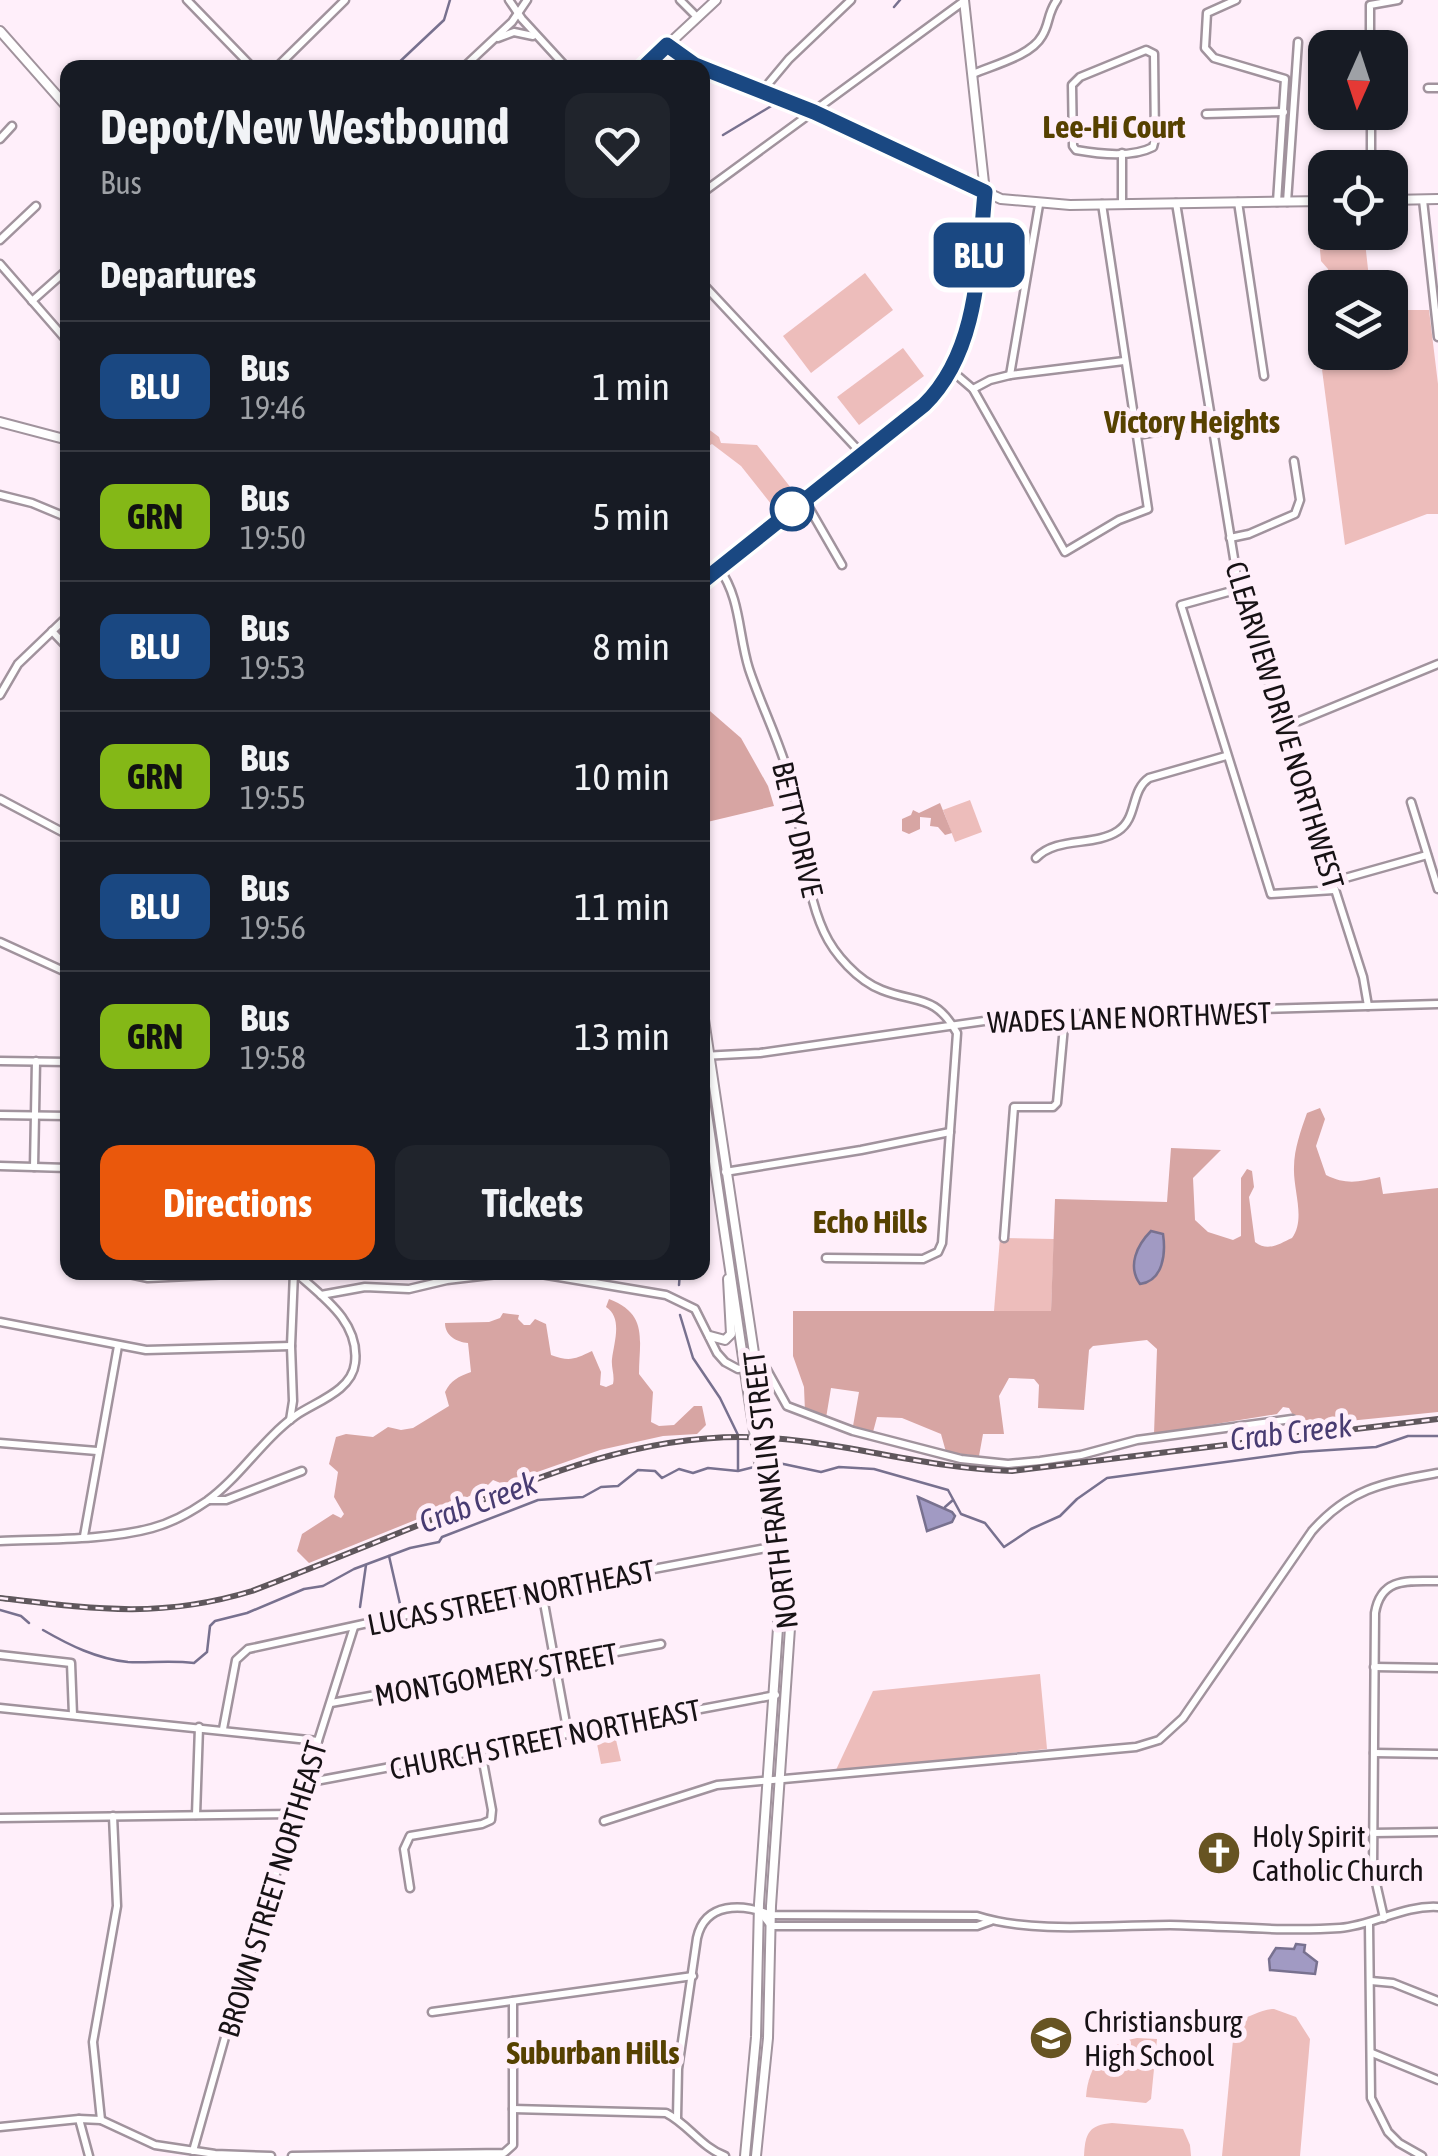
<!DOCTYPE html>
<html lang="en">
<head>
<meta charset="utf-8">
<style>
	body { margin:0; font-family:"Asap Condensed",sans-serif; background:#20242c; color:#f1f3f6; height:100vh; display:flex; flex-direction:column; font-size:38px; white-space:nowrap }
	* { box-sizing:border-box; margin:0 }
	p { font-size:32px; color:#9ea1a6 }
	.icon { flex:none; width:55px; height:55px; fill:none; stroke:currentColor; stroke-width:2; stroke-linecap:round; stroke-linejoin:round }
	.map { position:relative; flex:1; overflow:hidden }
	.details { position:absolute; left:60px; top:60px; width:650px; height:1220px; display:flex; flex-direction:column; background:#171b24; border-radius:20px; box-shadow:0 2px 8px #0004 }
	.details>* { flex:none }
	.badge { padding:0 20px; border-radius:15px; font-size:35px; line-height:65px }
	.needle { width:65px; rotate:183deg }
	.fabs { position:absolute; left:1308px; top:30px; display:grid; gap:20px }
	.fabs a { display:grid; place-items:center; width:100px; height:100px; border-radius:20px; background:#171b24; box-shadow:0 2px 8px #0004; font-size:50px }
	.map>.badge { position:absolute; translate:-50% -50%; box-shadow:0 0 0 5px #fff }
	h2 { padding:0 40px; font-size:38px; line-height:90px }
	.round { display:grid; place-items:center; flex:none; width:105px; height:105px; border-radius:20px; background:#20242c }
	.summary { display:flex; align-items:center; justify-content:space-between; height:170px; padding:0 40px }
	h1 { font-size:48px; font-weight:700; line-height:75px }
	.action { display:flex; gap:20px; margin-top:auto; padding:20px 40px }
	.action a { flex:1; height:115px; border-radius:20px; background:#ea580c; color:#fff; font-size:40px; font-weight:700; line-height:115px; text-align:center }
	.action a+a { background:#20242c; color:#f1f3f6 }
	ul { padding:0; list-style:none }
	li { display:flex; align-items:center; gap:30px; height:130px; padding:0 40px; border-top:2px solid #363941 }
	li div { flex:1 }
	li b { display:block; font-size:38px }
	li em { font-style:normal }
	li .badge { min-width:110px; font-weight:700; text-align:center }
	.map>svg:first-child { display:block }
</style>
</head>
<body>
<div class="map">
<svg width="1438" height="2156" viewBox="0 0 1438 2156">
	<rect width="100%" height="100%" fill="#ffeffa"/>
	<!-- green -->
	<g fill="#edbdbb">
		<polygon points="1316,207 1325,207 1325,232 1364,233 1370,287 1330,287 1328,269 1321,261"/>
		<polygon points="865,273 893,310 811,373 783,336"/>
		<polygon points="1390,310 1429,310 1438,384 1438,514 1427,514 1345,545 1315,316 1325,315 1325,352 1390,352"/>
		<polygon points="903,348 924,376 859,425 837,397"/>
		<polygon points="703,425 719,437 721,443 757,445 795,493 775,509 741,466 712,444 703,449"/>
		<polygon points="970,800 982,832 955,842 943,810"/>
		<polygon points="1000,1238 1054,1239 1051,1311 994,1311"/>
		<polygon points="1040,1674 1047,1749 835,1772 873,1691"/>
		<polygon points="616,1740 621,1761 601,1764 597,1744"/>
		<path d="M1274,2009L1296,2017L1310,2039L1300,2156H1222L1235,2019C1249,2020 1259,2009 1274,2009Z"/>
		<path d="M1137,2038L1157,2039L1151,2099L1146,2103L1086,2097C1088,2065 1106,2044 1137,2038Z"/>
		<path d="M1112,2123L1183,2129L1190,2145L1191,2156H1084C1085,2133 1089,2125 1112,2123Z"/>
	</g>
	<!-- forest -->
	<g fill="#d7a5a3">
		<polygon points="703,705 741,738 768,786 774,806 703,823"/>
		<polygon points="940,803 952,833 945,835 938,827 930,826 931,818 920,817 920,829 909,834 902,831 902,819 911,815 913,810 919,813"/>
		<path d="M1320,1108L1325,1119L1316,1146L1326,1175C1346,1185 1359,1182 1380,1177L1383,1194L1438,1188V1412L1299,1426L1289,1408L1283,1407L1277,1414L1154,1434L1157,1349L1147,1340L1093,1346L1089,1350L1084,1410L1038,1408L1039,1385L1034,1379L1009,1378L999,1396L1004,1434H983L979,1456L946,1452L941,1434L902,1418L877,1417L873,1432L853,1426L859,1392L831,1388L826,1418L805,1412L804,1387L793,1356V1311H1051L1055,1199L1167,1202L1171,1148L1221,1150L1193,1178L1195,1220L1208,1232L1233,1240L1241,1236V1178L1247,1169L1252,1171L1254,1187L1249,1197L1255,1242C1268,1252 1279,1244 1292,1238C1306,1219 1293,1190 1294,1167C1294,1149 1301,1130 1307,1113Z"/>
		<path d="M609,1299C649,1314 639,1341 639,1374L653,1392L651,1422L659,1426L674,1425L694,1406H702L706,1425L697,1434L663,1436L600,1450L503,1484L493,1480L485,1488L450,1506L309,1563L297,1551L302,1534L333,1514L341,1518L344,1514L334,1497L338,1472L329,1464L336,1437L346,1434L373,1437L388,1427L401,1430L413,1428L449,1406L445,1392C451,1380 458,1377 471,1372L468,1343C457,1342 445,1336 445,1323L489,1322L500,1318L503,1313L519,1315L518,1319L524,1325H530L535,1319L546,1324L551,1355C570,1362 575,1359 592,1351L601,1372L600,1385L606,1387L613,1384C615,1375 611,1368 612,1359C614,1342 623,1318 606,1307Z"/>
	</g>
	<!-- water -->
	<g fill="#a19ac3" stroke="#78718f" stroke-width="2.5">
		<path d="M1151,1231L1163,1234C1166,1254 1163,1281 1140,1284C1127,1266 1137,1245 1151,1231Z"/>
		<polygon points="918,1497 952,1512 955,1516 952,1522 927,1531"/>
		<polygon points="1296,1944 1305,1945 1304,1952 1317,1962 1315,1974 1270,1970 1269,1959 1276,1948 1294,1949"/>
	</g>
	<g fill="none" stroke-linecap="round" stroke-linejoin="round">
		<!-- stream -->
		<g stroke="#78718f" stroke-width="2.5">
			<polyline points="894,7 900,0"/>
			<polyline points="393,68 444,20 450,0"/>
			<polyline points="723,135 773,105"/>
			<polyline points="679,1285 680,1272"/>
			<polyline points="680,1315 693,1358 720,1398 738,1435 738,1470"/>
			<polyline points="945,1507 953,1500"/>
			<polyline points="389,1556 400,1604"/>
			<polyline points="360,1607 366,1565"/>
			<polyline points="0,1610 21,1616 29,1623"/>
			<path d="M43,1630C69,1645 97,1659 128,1662C150,1663 171,1660 194,1663L207,1652L210,1626L215,1621L247,1613L304,1589L323,1586L354,1569L410,1548L439,1542L442,1537L538,1500L583,1497L601,1487L618,1486L638,1470L655,1471L662,1478L679,1469L693,1473L708,1468L738,1471L774,1462L821,1472L839,1467L874,1469L948,1490L961,1514L985,1523L1004,1547L1031,1529L1060,1516L1077,1499L1107,1478L1300,1452L1376,1447L1408,1436H1438"/>
		</g>
		<!-- minor casing -->
		<g stroke="#a1939d" stroke-width="11">
			<g id="minor">
				<polyline points="187,0 253,68"/>
				<polyline points="509,0 522,19 567,68"/>
				<polyline points="680,0 697,17"/>
				<polyline points="1236,0 1207,13 1205,48 1214,58 1285,79 1277,202"/>
				<polyline points="498,38 514,32 533,36"/>
				<polyline points="1370,48 1370,5 1398,0"/>
				<path d="M1146,50L1154,54L1155,139L1153,147C1132,158 1098,154 1076,150L1073,146L1072,85L1080,77Z"/>
				<polyline points="276,68 345,0"/>
				<polyline points="463,68 512,22 527,0"/>
				<path d="M973,74C993,65 1031,56 1042,36C1050,23 1047,14 1057,0"/>
				<polyline points="1428,88 1438,88"/>
				<polyline points="763,90 789,59 851,0"/>
				<polyline points="1206,114 1284,112"/>
				<polyline points="0,139 12,126"/>
				<polyline points="1122,153 1122,203"/>
				<polyline points="1371,168 1371,112"/>
				<polyline points="702,193 964,1"/>
				<polyline points="1423,200 1438,337"/>
				<polyline points="1238,202 1264,376"/>
				<polyline points="1287,202 1298,42"/>
				<polyline points="1176,203 1239,589 1363,977 1368,1006"/>
				<polyline points="0,240 36,206"/>
				<polyline points="0,264 68,342"/>
				<polyline points="702,283 862,454"/>
				<polyline points="32,301 68,269"/>
				<polyline points="952,371 973,389 1065,552 1119,520 1148,509 1102,204"/>
				<polyline points="1010,375 1039,205"/>
				<polyline points="973,389 990,380 1010,375 1124,361"/>
				<polyline points="1137,435 1212,423"/>
				<polyline points="0,495 32,503 68,518"/>
				<polyline points="804,499 842,565"/>
				<polyline points="1230,538 1249,534 1295,514 1300,500 1294,461"/>
				<path d="M719,568C741,599 738,634 749,669C762,708 781,744 791,783C804,831 803,887 824,932C834,954 858,981 882,990C918,1004 935,994 957,1033L942,1243L938,1252L923,1259L826,1258"/>
				<polyline points="1239,589 1181,605 1271,894 1334,890"/>
				<polyline points="52,631 68,648"/>
				<polyline points="0,695 18,664 68,616"/>
				<polyline points="1282,728 1438,664"/>
				<polyline points="0,799 68,835"/>
				<polyline points="1411,802 1438,889"/>
				<path d="M1036,858C1057,836 1094,847 1118,831C1138,818 1130,791 1149,778L1226,756"/>
				<polyline points="1331,882 1427,855"/>
				<polyline points="0,942 68,973"/>
				<polyline points="702,1056 760,1053 1019,1016 1438,1004"/>
				<polyline points="0,1061 68,1062"/>
				<polyline points="0,1115 68,1116"/>
				<polyline points="0,1166 68,1168"/>
				<polyline points="34,1167 36,1061"/>
				<polyline points="725,1172 861,1150 950,1132"/>
				<polyline points="1004,1238 1014,1107 1053,1107 1057,1103 1065,1015"/>
				<polyline points="67,1263 68,1263"/>
				<polyline points="120,1272 148,1278 273,1272"/>
				<polyline points="321,1295 365,1287 409,1289 447,1280 506,1273 541,1274 666,1295 695,1309 717,1353 725,1362 738,1369 756,1366 767,1370 787,1406 853,1431 961,1459 1008,1464 1040,1461 1081,1455 1137,1440 1292,1419"/>
				<polyline points="0,1322 146,1350 291,1346"/>
				<polyline points="290,1420 293,1401 291,1346 294,1272"/>
				<polyline points="0,1443 97,1451"/>
				<polyline points="209,1500 226,1500 302,1471"/>
				<polyline points="84,1536 118,1346"/>
				<path d="M0,1541C45,1539 109,1540 152,1528C171,1523 191,1512 207,1501C240,1477 262,1440 295,1416C315,1402 352,1391 355,1363C360,1322 323,1297 295,1272"/>
				<polyline points="542,1592 568,1734"/>
				<polyline points="0,1655 71,1663 73,1715"/>
				<polyline points="1374,1667 1438,1668"/>
				<polyline points="331,1703 661,1644"/>
				<polyline points="0,1708 318,1741"/>
				<polyline points="223,1729 236,1660 248,1649 391,1618 782,1545"/>
				<polyline points="1374,1753 1438,1754"/>
				<polyline points="305,1783 776,1695"/>
				<polyline points="196,1815 199,1727"/>
				<polyline points="0,1818 294,1814"/>
				<path d="M604,1821L717,1785L1136,1747L1159,1740L1183,1718L1312,1531C1350,1488 1383,1483 1438,1473"/>
				<polyline points="1373,1833 1438,1832"/>
				<polyline points="410,1888 404,1849 410,1836 482,1824 491,1820 492,1810 481,1751"/>
				<polyline points="761,1913 771,1926 977,1926 991,1921"/>
				<path d="M1384,1918L1373,1870L1375,1613C1381,1577 1408,1581 1438,1581"/>
				<polyline points="1369,1924 1371,2098 1388,2132 1399,2143 1422,2156"/>
				<polyline points="1371,1981 1393,1983 1438,2001"/>
				<polyline points="432,2012 693,1976"/>
				<polyline points="1372,2053 1438,2080"/>
				<path d="M513,2109L666,2113C688,2124 701,2147 725,2156"/>
				<path d="M677,2118L678,2069L697,1938C705,1902 742,1903 771,1915L977,1916C1033,1934 1111,1925 1170,1925C1226,1926 1284,1932 1340,1928C1374,1925 1404,1905 1438,1907"/>
				<polyline points="79,2119 89,2156"/>
				<polyline points="101,2120 93,2042 117,1906 113,1816"/>
				<polyline points="0,2127 79,2119 101,2120 155,2145 215,2154 271,2156"/>
				<polyline points="193,2151 231,2016 354,1627"/>
				<polyline points="292,2156 504,2153 513,2145 513,2001"/>
			</g>
		</g>
		<!-- major casing -->
		<g stroke="#a1939d" stroke-width="12">
			<g id="major">
				<polyline points="0,31 68,108"/>
				<polyline points="667,45 695,65 814,112 1001,199 1070,205 1325,201"/>
				<polyline points="643,68 716,0"/>
				<polyline points="655,68 689,64"/>
				<polyline points="1390,200 1438,199"/>
				<polyline points="0,422 68,440"/>
				<polyline points="702,582 924,405 944,383 959,357 978,265 985,192 964,0"/>
				<polyline points="702,1006 763,1413"/>
				<polyline points="702,1080 751,1412"/>
				<polyline points="710,1336 725,1340 731,1334 728,1279"/>
				<polyline points="745,2156 756,2037 759,1904 778,1628 778,1605 764,1493"/>
				<polyline points="756,2156 768,2038 771,1906 790,1628 776,1494"/>
			</g>
		</g>
		<!-- minor -->
		<use href="#minor" stroke="#fff" stroke-width="6"/>
		<!-- major -->
		<use href="#major" stroke="#fff" stroke-width="8"/>
		<!-- rail casing -->
		<g stroke="#5f575c" stroke-width="6">
			<path id="rail" d="M0,1598C93,1609 160,1619 252,1591C318,1566 383,1539 449,1513C544,1475 637,1437 741,1437C832,1437 921,1469 1012,1471L1438,1419"/>
		</g>
		<!-- rail -->
		<use href="#rail" stroke="#ffeffa" stroke-width="2.5" stroke-dasharray="8" stroke-linecap="butt"/>
		<!-- major-bridge casing -->
		<g stroke="#a1939d" stroke-width="12" stroke-linecap="butt">
			<g id="major-bridge">
				<polyline points="751,1412 764,1493"/>
				<polyline points="763,1413 776,1494"/>
			</g>
		</g>
		<!-- major-bridge -->
		<use href="#major-bridge" stroke="#fff" stroke-width="8"/>
	</g>
	<g fill="none" stroke-linecap="round" stroke-linejoin="round">
		<!-- line casing -->
		<g stroke="#fff" stroke-width="22">
			<path id="line" d="M643,68L667,45L695,65L814,112L985,192C978,265 979,351 924,405L702,582"/>
		</g>
		<!-- line -->
		<use href="#line" stroke="#1a4882" stroke-width="15"/>
	</g>
	<!-- icons -->
	<defs>
		<g id="church-disc" transform="scale(2.25)"><circle r="9.5" fill="#675422" stroke="#ffeffa"/><path d="M-1.2-6h2.4v3.5h3.3v2.4h-3.3V6h-2.4V-.1h-3.3v-2.4h3.3Z" fill="#fff"/></g>
		<g id="school-disc" transform="scale(2.25)"><circle r="9.5" fill="#675422" stroke="#ffeffa"/><path d="M0-5L7-2L0 1L-7-2ZM-4 1L0 2.5L4 1V4Q0 6-4 4Z" fill="#fff"/></g>
	</defs>
	<g fill-rule="evenodd">
		<use href="#church-disc" x="1219" y="1853"/>
		<use href="#school-disc" x="1051" y="2038"/>
	</g>
	<!-- markers -->
	<circle fill="#fff" stroke="#1a4882" stroke-width="5" cx="792" cy="509" r="20"/>
	<g text-anchor="middle" dominant-baseline="central" stroke-width="10" stroke-linejoin="round" paint-order="stroke">
		<!-- street labels -->
		<g font-size="30" fill="#171215" stroke="#ffeffa">
			<text transform="translate(1285 725) rotate(73)">CLEARVIEW DRIVE NORTHWEST</text>
			<text transform="translate(798 829) rotate(77)">BETTY DRIVE</text>
			<text transform="translate(1129 1017) rotate(-2)">WADES LANE NORTHWEST</text>
			<text transform="translate(770 1490) rotate(-97)">NORTH FRANKLIN STREET</text>
			<text transform="translate(511 1597) rotate(-11)">LUCAS STREET NORTHEAST</text>
			<text transform="translate(496 1674) rotate(-10)">MONTGOMERY STREET</text>
			<text transform="translate(545 1739) rotate(-11)">CHURCH STREET NORTHEAST</text>
			<text transform="translate(272 1889) rotate(-73)">BROWN STREET NORTHEAST</text>
		</g>
		<!-- poi labels -->
		<g font-size="30" fill="#171215" stroke="#ffeffa" text-anchor="start">
			<text x="1252" y="1836">Holy Spirit<tspan x="1252" dy="34">Catholic Church</tspan></text>
			<text x="1084" y="2021">Christiansburg<tspan x="1084" dy="34">High School</tspan></text>
		</g>
		<!-- neighbourhood labels -->
		<g font-size="32" font-weight="bold" fill="#564100" stroke="#ffeffa">
			<text x="1114" y="126">Lee-Hi Court</text>
			<text x="1192" y="421">Victory Heights</text>
			<text x="870" y="1221">Echo Hills</text>
			<text x="593" y="2052">Suburban Hills</text>
		</g>
		<!-- water labels -->
		<g font-size="32" font-style="italic" fill="#483c72" stroke="#ffeffa">
			<text transform="translate(1291 1432) rotate(-7)">Crab Creek</text>
			<text transform="translate(478 1502) rotate(-20)">Crab Creek</text>
		</g>
	</g>
</svg>
<div class="fabs">
<a><svg class="needle" viewBox="-14 -14 28 28"><path d="M0-13l5 13h-10z" fill="#e53935"/><path d="M0 13l5-13h-10z" fill="#9ea1a6"/></svg></a>
<a><svg class="icon" aria-label="locate" viewBox="0 0 24 24"><circle cx="12" cy="12" r="6"/><path d="M12 2v4M12 18v4M2 12h4M18 12h4"/></svg></a>
<a><svg class="icon" aria-label="layers" viewBox="0 0 24 24"><path d="M12 4l9 5-9 5-9-5zM3 14l9 5 9-5"/></svg></a>
</div>
<b class="badge" style="left:979px;top:255px;background:#1a4882;color:#fff">BLU</b>
<section class="details">
<div class="summary"><div><h1>Depot/New Westbound</h1><p>Bus</p></div><a class="round"><svg class="icon" aria-label="heart" viewBox="0 0 24 24"><path d="M12 20l-8-8c-3-5 5-10 8-4 3-6 11-1 8 4z"/></svg></a></div>
<h2>Departures</h2>
<ul>
<li><span class="badge" style="background:#1a4882;color:#fff">BLU</span><div><b>Bus</b><p>19:46</p></div><em>1 min</em></li>
<li><span class="badge" style="background:#84b817;color:#111">GRN</span><div><b>Bus</b><p>19:50</p></div><em>5 min</em></li>
<li><span class="badge" style="background:#1a4882;color:#fff">BLU</span><div><b>Bus</b><p>19:53</p></div><em>8 min</em></li>
<li><span class="badge" style="background:#84b817;color:#111">GRN</span><div><b>Bus</b><p>19:55</p></div><em>10 min</em></li>
<li><span class="badge" style="background:#1a4882;color:#fff">BLU</span><div><b>Bus</b><p>19:56</p></div><em>11 min</em></li>
<li><span class="badge" style="background:#84b817;color:#111">GRN</span><div><b>Bus</b><p>19:58</p></div><em>13 min</em></li>
</ul>
<div class="action"><a>Directions</a><a>Tickets</a></div>
</section>
</div>
</body>
</html>
